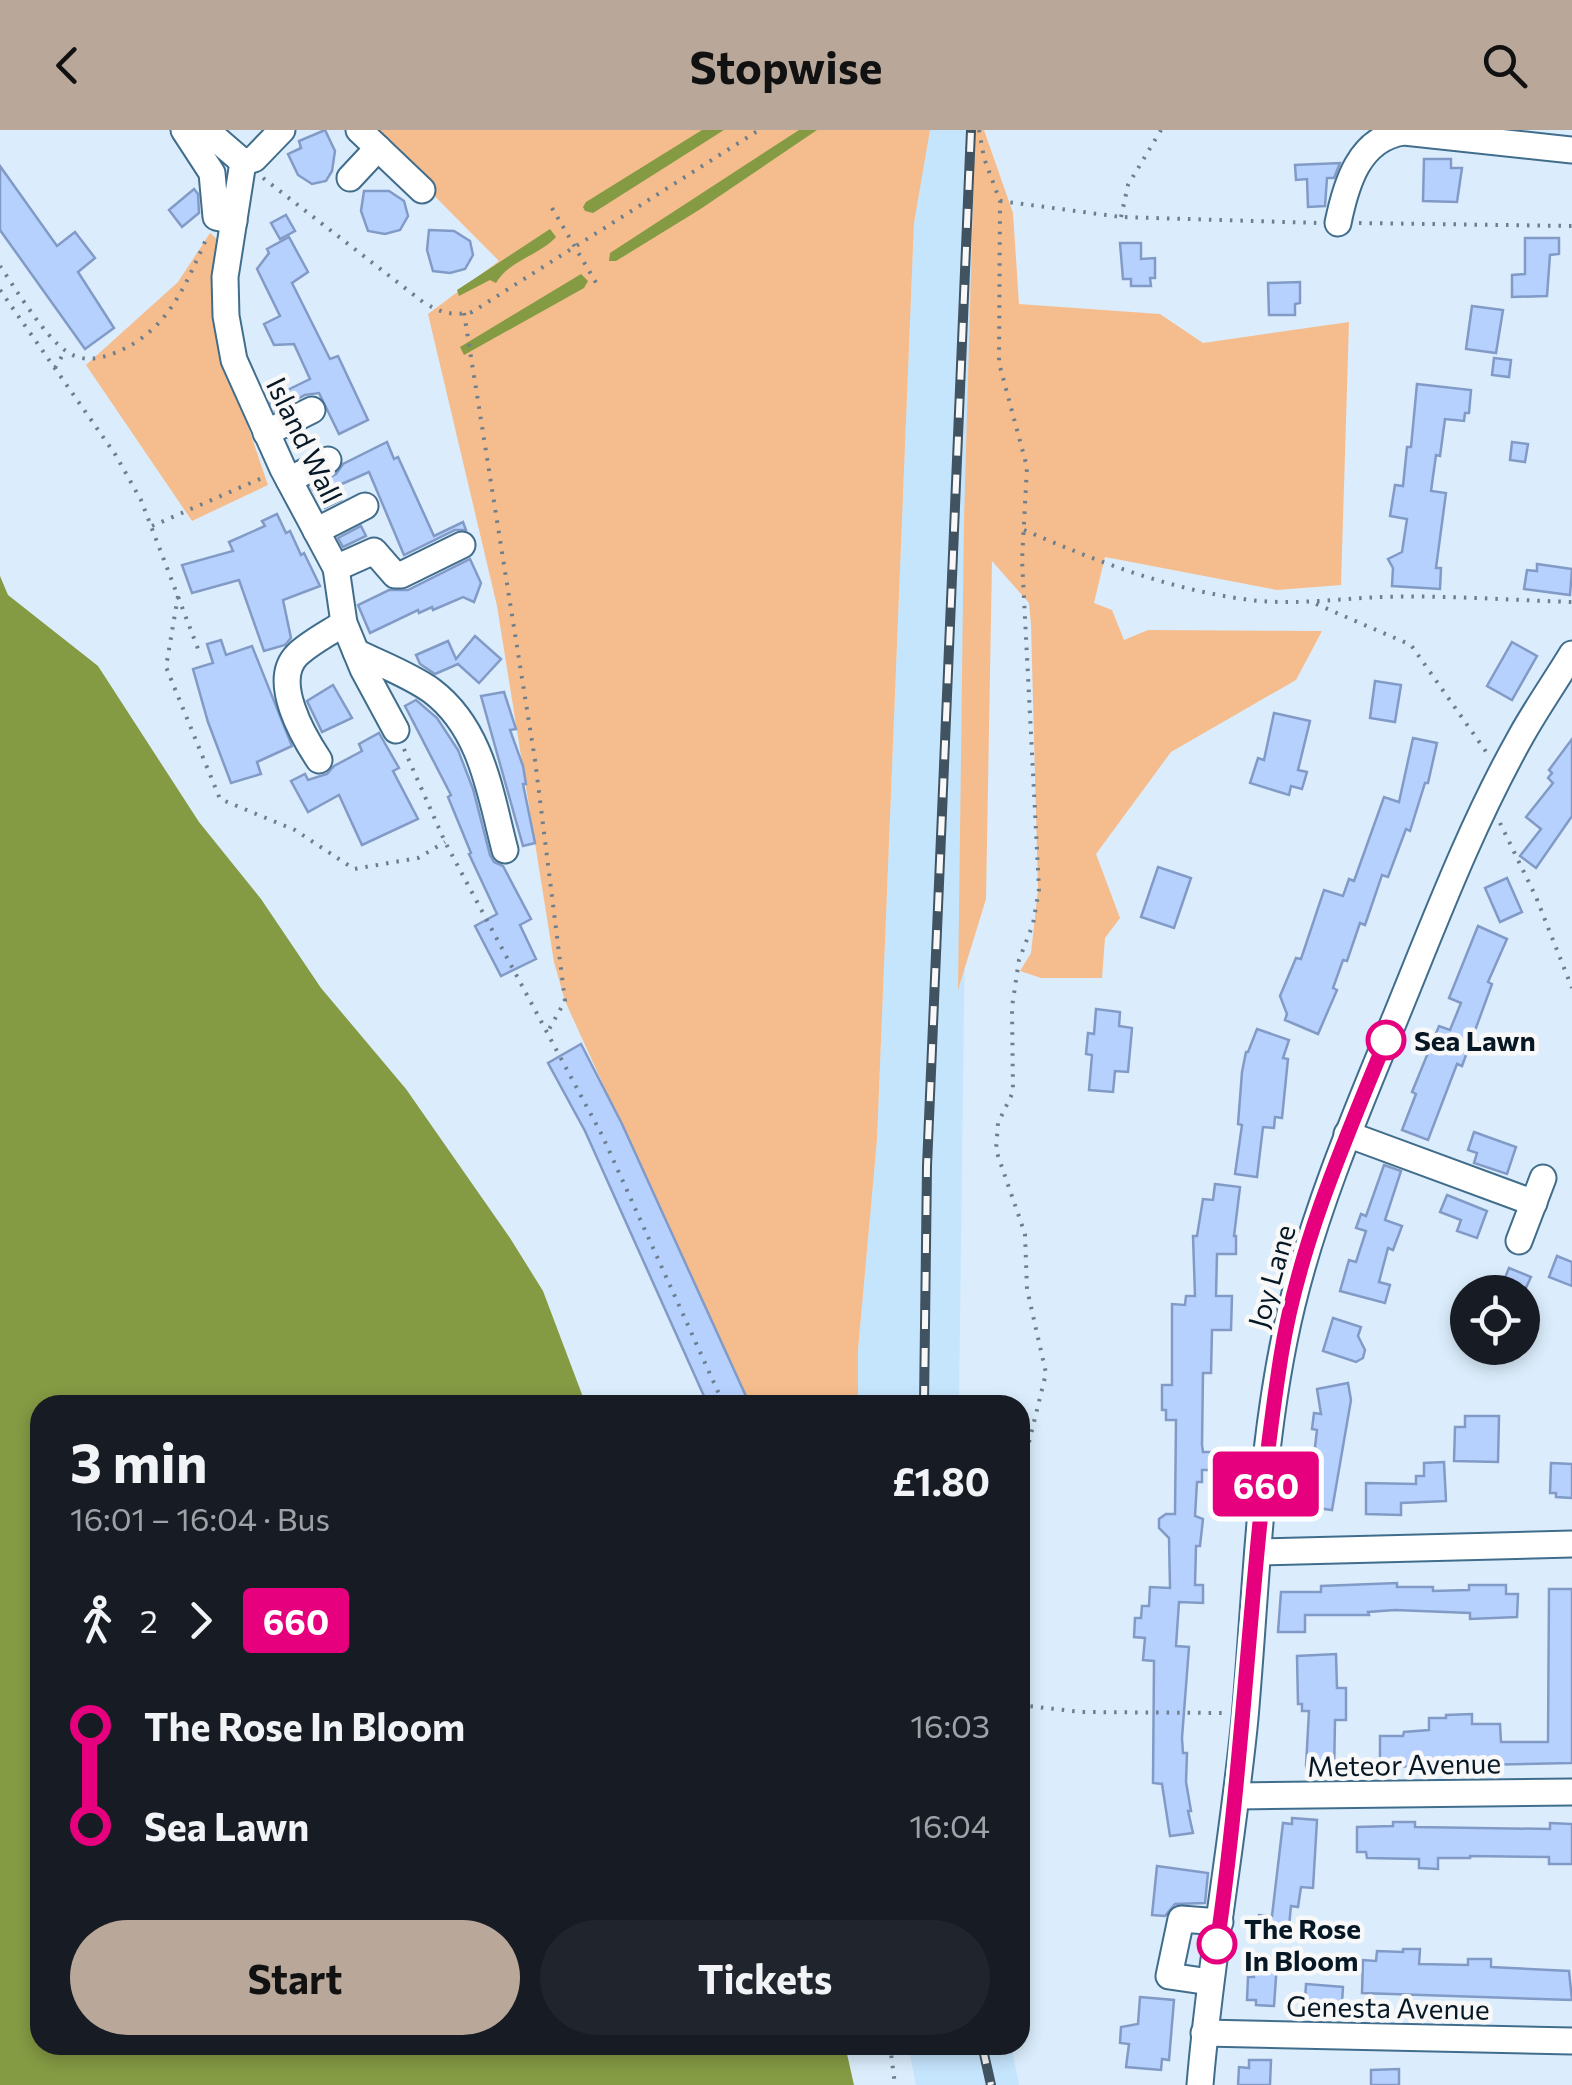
<!DOCTYPE html>
<html lang="en">
<head>
<meta charset="utf-8">
<style>
	body { margin:0; font-family:Commissioner,sans-serif; background:#20242c; color:#f1f3f6; height:100vh; display:flex; flex-direction:column; font-size:38px; white-space:nowrap }
	* { box-sizing:border-box; margin:0 }
	p { font-size:32px; color:#9ea1a6 }
	.icon { flex:none; width:55px; height:55px; fill:none; stroke:currentColor; stroke-width:2; stroke-linecap:round; stroke-linejoin:round }
	.map { position:relative; flex:1; overflow:hidden }
	.side { position:absolute; left:30px; top:1265px; width:1000px; height:660px; display:flex; flex-direction:column; background:#171b24; border-radius:30px; box-shadow:0 5px 15px #0003 }
	.side>* { flex:none }
	.badge { padding:0 20px; border-radius:8px; font-size:35px; line-height:65px }
	.controls { position:absolute; left:1450px; top:1145px; display:grid; gap:20px }
	.controls a { display:grid; place-items:center; width:90px; height:90px; border-radius:50%; background:#171b24; box-shadow:0 5px 15px #0003; font-size:50px }
	.map>.badge { position:absolute; translate:-50% -50%; box-shadow:0 0 0 5px #fff }
	.legs { display:flex; align-items:center; gap:15px; height:110px; padding:0 40px; font-size:32px }
	.legs p { margin-inline-start:auto }
	.headline { display:flex; align-items:center; justify-content:space-between; height:170px; padding:0 40px }
	h1 { font-size:55px; font-weight:700; line-height:75px }
	.primary-button { display:flex; gap:20px; margin-top:auto; padding:20px 40px }
	.primary-button a { flex:1; height:115px; border-radius:60px; background:#b9a89a; color:#111; font-size:40px; font-weight:700; line-height:115px; text-align:center }
	.primary-button a+a { background:#20242c; color:#f1f3f6 }
	ul { padding:0 40px; list-style:none }
	li { display:flex; align-items:center; gap:35px; height:100px; font-size:38px }
	li i { display:grid; place-items:center; width:15px; height:100%; margin:0 12px; background:currentColor }
	li i::after { content:''; width:25px; height:25px; margin:-12px; border:8px solid; border-radius:50%; background:#171b24 }
	li p { margin-inline-start:auto }
	li:first-child i { background:linear-gradient(#0000 50%,currentColor 0) }
	li:last-child i { background:linear-gradient(currentColor 50%,#0000 0) }
	header { display:flex; justify-content:space-between; align-items:center; height:130px; padding:0 40px; background:#b9a89a; color:#111; font-size:45px; font-weight:700 }
	.map>svg:first-child { display:block }
</style>
</head>
<body>
<header><svg class="icon" aria-label="back" viewBox="0 0 24 24"><path d="M15 5l-7 7 7 7"/></svg>Stopwise<svg class="icon" aria-label="search" viewBox="0 0 24 24"><circle cx="10" cy="10" r="6"/><path d="M15 15l6 6"/></svg></header>
<div class="map">
<svg width="1572" height="1955" viewBox="0 0 1572 1955">
	<rect width="100%" height="100%" fill="#dbedfc"/>
	<!-- built -->
	<g fill="#c5e5fd">
		<polygon points="929,0 975,0 959,1275 858,1275 858,1220 877,1010 914,93"/>
		<polygon points="908,1915 1011,1915 1019,1955 916,1955"/>
	</g>
	<!-- green -->
	<g fill="#f5bd8e">
		<polygon points="369,0 930,0 914,93 877,1010 858,1220 858,1275 749,1275 565,871 554,832 497,476 428,184 499,131"/>
		<polygon points="975,0 984,0 1013,83 1019,174 1160,184 1203,213 1349,192 1341,455 1277,460 1105,427 1094,473 1112,480 1124,510 1148,500 1322,501 1296,550 1171,622 1096,724 1120,788 1105,808 1102,848 1041,848 1020,841 1031,823 1038,760 1031,495 1029,473 992,431 986,769 958,860 964,389"/>
		<polygon points="210,103 223,115 220,214 268,355 192,391 86,235 178,152"/>
	</g>
	<!-- water -->
	<g fill="#849a43">
		<polygon points="702,0 724,0 593,83 585,81 583,77 586,72"/>
		<polygon points="799,0 817,0 699,80 616,131 609,131 610,123"/>
		<path d="M550,99L556,107C540,125 508,131 496,153L490,150L459,166L457,160Z"/>
		<polygon points="581,144 588,151 584,158 464,225 460,217"/>
		<polygon points="0,446 8,465 98,536 199,692 261,769 321,858 406,959 510,1108 543,1161 586,1275 40,1275 40,1915 845,1915 854,1955 0,1955"/>
	</g>
	<!-- building -->
	<g fill="#b7d1ff" stroke="#829bc6" stroke-width="2.5">
		<polygon points="325,0 335,21 332,41 326,51 312,54 298,45 288,24 301,18 299,11"/>
		<polygon points="1424,29 1451,29 1451,38 1462,38 1457,72 1423,71"/>
		<polygon points="1340,33 1334,48 1327,48 1325,76 1308,77 1307,49 1296,50 1295,35"/>
		<polygon points="0,36 57,116 75,102 95,128 78,142 114,198 85,219 0,100"/>
		<polygon points="194,59 198,64 199,83 182,97 169,80"/>
		<polygon points="364,61 389,61 404,71 408,86 400,100 385,104 368,101 361,81"/>
		<polygon points="286,85 295,101 280,109 271,93"/>
		<polygon points="429,100 454,101 470,111 473,125 465,139 450,143 433,141 427,120"/>
		<polygon points="289,107 308,142 292,153 330,229 338,226 368,290 339,304 319,263 305,265 275,281 269,269 310,249 294,214 274,215 264,194 280,186 257,139 269,123 267,119"/>
		<polygon points="1525,108 1559,108 1559,124 1550,125 1547,166 1512,167 1512,145 1525,144"/>
		<polygon points="1120,113 1141,113 1141,129 1155,128 1155,148 1150,148 1151,156 1131,156 1131,149 1123,149"/>
		<polygon points="1300,152 1300,173 1295,174 1295,185 1269,185 1268,153"/>
		<polygon points="1472,176 1503,180 1496,223 1466,219"/>
		<polygon points="1494,228 1511,230 1509,247 1492,245"/>
		<polygon points="1417,254 1471,260 1469,283 1465,283 1464,291 1445,289 1440,326 1436,325 1431,361 1446,363 1436,438 1441,438 1440,459 1392,456 1393,438 1388,429 1402,422 1407,389 1390,386 1395,355 1403,356 1407,317 1411,317"/>
		<polygon points="387,312 394,329 398,327 434,406 463,392 466,400 455,400 404,425 369,342 335,357 341,370 325,378 311,357 336,344 343,334"/>
		<polygon points="1512,312 1528,314 1525,332 1510,330"/>
		<polygon points="277,384 286,403 290,401 301,425 304,423 320,456 283,470 291,508 285,515 264,521 239,450 192,463 182,435 233,421 229,412 265,396 262,391"/>
		<polygon points="361,396 366,406 343,417 338,408"/>
		<polygon points="470,429 481,453 474,472 463,467 433,480 432,477 419,483 418,480 370,503 358,475 389,460 408,460"/>
		<polygon points="1537,434 1572,439 1570,465 1524,459 1527,440 1537,441"/>
		<polygon points="475,506 501,529 479,553 458,534 435,544 420,534 416,525 448,511 456,529"/>
		<polygon points="221,510 226,525 252,516 292,616 257,632 261,644 231,653 208,592 193,539 213,533 207,514"/>
		<polygon points="1512,512 1537,526 1512,570 1487,556"/>
		<polygon points="1375,551 1401,555 1395,592 1370,588"/>
		<polygon points="333,555 352,588 322,602 307,571"/>
		<polygon points="504,562 516,599 510,600 523,636 526,654 523,654 535,713 523,716 481,566"/>
		<polygon points="416,570 437,588 458,620 473,659 490,725 494,732 503,736 531,789 520,795 536,829 501,846 475,796 497,784 469,724 471,723 448,667 451,665 405,576"/>
		<polygon points="1274,583 1310,591 1298,640 1307,642 1302,659 1291,656 1289,665 1250,653 1258,628 1264,630"/>
		<polygon points="379,603 399,638 393,641 418,689 362,715 339,665 308,682 291,651 305,644 308,650 327,644 334,636 362,621 359,614"/>
		<polygon points="1413,608 1437,613 1428,653 1425,653 1410,701 1406,699 1388,747 1382,745 1365,795 1360,793 1347,831 1343,830 1333,858 1337,860 1318,904 1285,890 1287,884 1280,866 1296,828 1301,829 1324,760 1343,766 1349,749 1354,751 1384,667 1399,672"/>
		<polygon points="1572,609 1572,686 1536,738 1520,726 1541,699 1526,687 1553,653 1548,648 1552,643 1549,640"/>
		<polygon points="1158,737 1191,748 1174,798 1141,787"/>
		<polygon points="1507,748 1522,782 1500,792 1485,758"/>
		<polygon points="1478,796 1507,809 1488,852 1492,854 1462,936 1457,934 1428,1010 1402,1000 1416,964 1412,962 1439,896 1450,900 1461,873 1449,868"/>
		<polygon points="1096,879 1120,882 1119,896 1132,898 1128,942 1115,941 1113,962 1089,960 1092,925 1086,924 1088,903 1094,904"/>
		<polygon points="1257,899 1289,910 1283,928 1288,929 1282,988 1275,987 1274,998 1263,997 1257,1047 1235,1044 1242,995 1238,994 1242,942 1246,922 1248,922"/>
		<polygon points="581,914 622,994 750,1275 708,1275 585,1001 548,933"/>
		<polygon points="1474,1002 1516,1017 1507,1044 1474,1033 1477,1023 1468,1020"/>
		<polygon points="1384,1035 1401,1041 1385,1090 1402,1096 1393,1120 1388,1118 1379,1152 1390,1155 1385,1173 1340,1161 1349,1130 1356,1132 1366,1101 1356,1098 1361,1084 1366,1086"/>
		<polygon points="1215,1054 1240,1057 1234,1106 1236,1106 1236,1124 1217,1124 1216,1166 1232,1166 1231,1200 1212,1200 1211,1243 1203,1243 1202,1315 1203,1322 1212,1322 1212,1340 1202,1340 1202,1352 1197,1352 1195,1386 1203,1389 1200,1416 1196,1416 1195,1455 1203,1455 1203,1473 1179,1472 1176,1516 1189,1517 1182,1608 1183,1623 1187,1623 1186,1652 1191,1681 1188,1681 1193,1703 1170,1706 1162,1654 1153,1653 1154,1531 1143,1530 1145,1508 1134,1507 1135,1488 1141,1488 1142,1476 1149,1476 1150,1457 1170,1458 1169,1408 1159,1398 1159,1389 1166,1384 1175,1384 1176,1290 1166,1290 1166,1280 1162,1280 1162,1255 1172,1255 1172,1174 1185,1175 1186,1166 1195,1166 1193,1106 1197,1106 1203,1069 1213,1070"/>
		<polygon points="1447,1065 1487,1081 1477,1108 1457,1101 1461,1090 1440,1082"/>
		<polygon points="1557,1126 1572,1132 1572,1156 1549,1147"/>
		<polygon points="1509,1138 1531,1147 1524,1162 1499,1162"/>
		<polygon points="1333,1188 1361,1197 1358,1206 1365,1220 1363,1228 1356,1232 1323,1221"/>
		<polygon points="1348,1253 1351,1270 1332,1380 1294,1375 1302,1341 1312,1342 1317,1300 1312,1299 1314,1283 1321,1284 1317,1259"/>
		<polygon points="1465,1286 1499,1286 1498,1332 1454,1331 1455,1297 1465,1297"/>
		<polygon points="1444,1332 1446,1371 1401,1373 1401,1385 1366,1384 1366,1353 1416,1354 1416,1346 1424,1346 1424,1333"/>
		<polygon points="1551,1333 1572,1334 1572,1368 1556,1367 1556,1363 1550,1363"/>
		<polygon points="1397,1453 1397,1457 1433,1457 1433,1461 1469,1460 1469,1455 1506,1455 1506,1464 1518,1464 1517,1487 1470,1489 1470,1483 1395,1480 1368,1482 1369,1485 1305,1485 1305,1502 1278,1502 1281,1462 1321,1462 1321,1456"/>
		<polygon points="1549,1459 1572,1459 1572,1633 1380,1637 1380,1606 1403,1606 1404,1602 1429,1600 1429,1588 1446,1588 1446,1585 1472,1584 1472,1594 1500,1594 1501,1612 1548,1612"/>
		<polygon points="1336,1524 1337,1558 1346,1558 1346,1590 1335,1590 1334,1646 1308,1645 1306,1636 1309,1581 1302,1581 1302,1574 1298,1574 1297,1526"/>
		<polygon points="1292,1688 1317,1690 1313,1758 1301,1757 1298,1777 1291,1776 1288,1806 1257,1803 1259,1785 1272,1786 1283,1693 1292,1694"/>
		<polygon points="1393,1692 1415,1692 1415,1697 1550,1699 1550,1693 1572,1694 1572,1734 1549,1734 1549,1727 1470,1726 1470,1728 1438,1728 1438,1739 1419,1738 1419,1729 1367,1728 1366,1722 1357,1722 1357,1697 1393,1696"/>
		<polygon points="1157,1736 1208,1743 1205,1773 1175,1774 1165,1786 1152,1785"/>
		<polygon points="1403,1819 1420,1819 1419,1834 1468,1835 1468,1829 1491,1829 1491,1837 1569,1841 1572,1870 1362,1863 1363,1830 1376,1831 1377,1821 1403,1822"/>
		<polygon points="1254,1832 1277,1833 1274,1876 1256,1875 1256,1870 1247,1870 1248,1847 1254,1847"/>
		<polygon points="1306,1854 1343,1857 1342,1873 1305,1870"/>
		<polygon points="1140,1867 1174,1870 1169,1930 1162,1929 1161,1940 1126,1937 1129,1914 1120,1913 1121,1897 1138,1894"/>
		<polygon points="1249,1930 1271,1930 1270,1955 1238,1955 1239,1937 1249,1938"/>
		<polygon points="1399,1939 1399,1955 1371,1955 1371,1940"/>
	</g>
	<g fill="none" stroke-linecap="round" stroke-linejoin="round">
		<!-- minor casing -->
		<g stroke="#416d8c" stroke-width="29">
			<g id="minor">
				<polyline points="184,0 212,43 216,87 234,91"/>
				<polyline points="206,0 243,32"/>
				<polyline points="359,0 422,60"/>
				<polyline points="243,32 225,147 226,186 234,230 283,339 336,438 344,493 363,539 396,600"/>
				<polyline points="243,32 254,29 282,0"/>
				<polyline points="350,48 378,18"/>
				<path d="M1338,93C1346,54 1359,8 1404,2L1572,20"/>
				<polyline points="266,303 312,280"/>
				<polyline points="289,350 328,330"/>
				<polyline points="316,401 365,376"/>
				<polyline points="336,438 374,421 395,445 401,445 462,415"/>
				<path d="M356,522C380,534 410,545 432,561C482,599 490,663 505,720"/>
				<path d="M319,630C303,606 271,551 297,525C309,513 329,503 344,493"/>
				<polyline points="1347,1004 1534,1073"/>
				<polyline points="1519,1111 1543,1048"/>
				<polyline points="1258,1422 1572,1414"/>
				<polyline points="1237,1666 1572,1662"/>
				<polyline points="1210,1852 1169,1846 1181,1789 1220,1792"/>
				<polyline points="1204,1903 1572,1911"/>
				<path d="M1200,1955C1210,1832 1233,1711 1245,1588C1257,1453 1260,1306 1292,1175C1316,1077 1356,983 1394,891C1433,796 1470,697 1520,608C1536,579 1555,552 1572,524"/>
			</g>
		</g>
		<!-- path -->
		<g stroke="#6d7f8d" stroke-width="4" stroke-dasharray="2.5 8" stroke-linecap="butt">
			<polyline points="979,0 984,28 1000,71 999,233 1027,337 1022,430 1039,759 1033,794 1019,830 1012,877 1013,962 998,993 996,1020 1025,1104 1027,1159 1046,1243 1020,1349"/>
			<path d="M263,48L423,172C441,183 452,186 472,182L759,0"/>
			<polyline points="1000,71 1121,87 1319,93"/>
			<polyline points="552,78 598,156"/>
			<polyline points="1121,87 1128,55 1161,0"/>
			<polyline points="1359,93 1572,96"/>
			<path d="M0,136C15,158 45,207 66,221C82,233 100,229 117,222C169,200 186,154 208,105"/>
			<polyline points="0,160 115,324 141,370 200,524"/>
			<polyline points="464,183 535,630 565,871 548,901"/>
			<polyline points="55,238 65,221"/>
			<polyline points="152,396 262,348"/>
			<path d="M1024,400C1096,431 1165,458 1243,469C1288,476 1335,469 1380,467C1444,465 1508,470 1572,472"/>
			<polyline points="178,466 166,537 220,669 295,700 354,739 418,728 445,712"/>
			<polyline points="1316,474 1411,515 1487,623"/>
			<polyline points="404,619 445,712 602,1005 724,1275"/>
			<polyline points="1500,693 1536,767 1572,858"/>
			<polyline points="1020,1575 1081,1582 1225,1583"/>
			<polyline points="890,1915 895,1955"/>
		</g>
		<!-- minor -->
		<use href="#minor" stroke="#fff" stroke-width="25"/>
		<!-- rail casing -->
		<g stroke="#415360" stroke-width="10">
			<g id="rail">
				<polyline points="924,1275 927,1036 971,0"/>
				<polyline points="982,1915 991,1955"/>
			</g>
		</g>
		<!-- rail -->
		<use href="#rail" stroke="#f8f8f8" stroke-width="6" stroke-dasharray="19" stroke-linecap="butt"/>
	</g>
	<g fill="none" stroke-linecap="round" stroke-linejoin="round">
		<!-- line-1 casing -->
		<g stroke="#fff" stroke-width="22">
			<path id="line-1" d="M1217,1814C1246,1618 1250,1421 1281,1226C1298,1118 1344,1012 1386,910"/>
		</g>
		<!-- line-1 -->
		<use href="#line-1" stroke="#e6007e" stroke-width="15"/>
	</g>
	<!-- markers -->
	<g fill="#fff" stroke="#e6007e" stroke-width="5">
		<circle cx="1386" cy="910" r="18"/>
		<circle cx="1217" cy="1814" r="18"/>
	</g>
	<g text-anchor="middle" dominant-baseline="central" stroke-width="9" stroke-linejoin="round" paint-order="stroke">
		<!-- street labels -->
		<g font-size="28" fill="#061825" stroke="#f8f8f8">
			<text transform="translate(305 310) rotate(64)">Island Wall</text>
			<text transform="translate(1271 1146) rotate(-74)">Joy Lane</text>
			<text transform="translate(1404 1634) rotate(-1)">Meteor Avenue</text>
			<text transform="translate(1388 1877) rotate(1)">Genesta Avenue</text>
		</g>
		<!-- stop labels -->
		<g font-size="28" font-weight="bold" fill="#061825" stroke="#f8f8f8" text-anchor="start">
			<text x="1414" y="910">Sea Lawn</text>
			<text x="1244" y="1798">The Rose<tspan x="1244" dy="32">In Bloom</tspan></text>
		</g>
	</g>
</svg>
<div class="controls">
<a><svg class="icon" aria-label="locate" viewBox="0 0 24 24"><circle cx="12" cy="12" r="6"/><path d="M12 2v4M12 18v4M2 12h4M18 12h4"/></svg></a>
</div>
<b class="badge" style="left:1266px;top:1354px;background:#e6007e;color:#fff">660</b>
<section class="side">
<div class="headline"><div><h1>3 min</h1><p>16:01 – 16:04 · Bus</p></div><b>£1.80</b></div>
<div class="legs"><svg class="icon" aria-label="walk" viewBox="0 0 24 24"><circle cx="13" cy="4" r="2"/><path d="M13 8l-2 6 4 7M11 14l-3 7M7 12l3-4h3l4 4"/></svg>2<svg class="icon" aria-label="forward" viewBox="0 0 24 24"><path d="M9 5l7 7-7 7"/></svg><b class="badge" style="background:#e6007e;color:#fff">660</b></div>
<ul>
<li><i style="color:#e6007e"></i><b>The Rose In Bloom</b><p>16:03</p></li>
<li><i style="color:#e6007e"></i><b>Sea Lawn</b><p>16:04</p></li>
</ul>
<div class="primary-button"><a>Start</a><a>Tickets</a></div>
</section>
</div>
</body>
</html>
